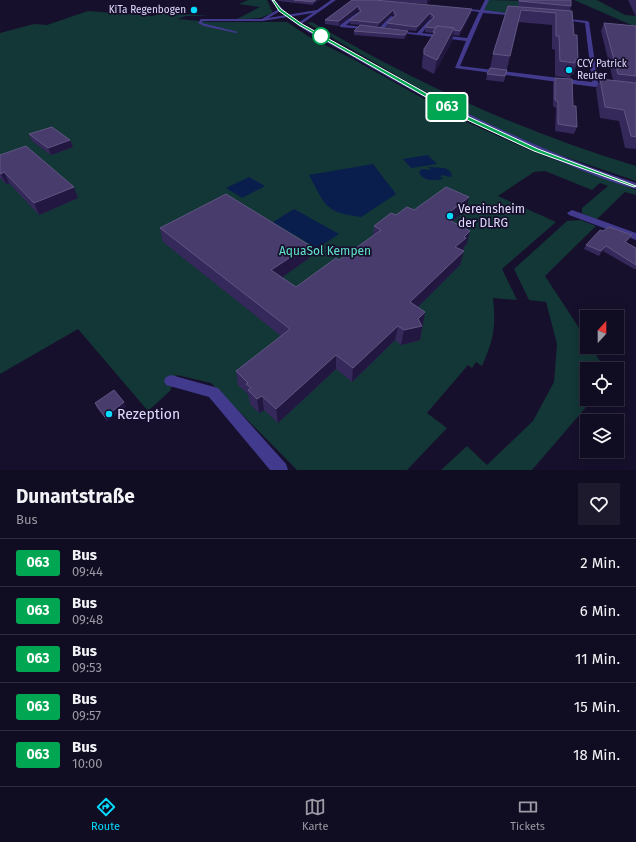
<!DOCTYPE html>
<html lang="de">
<head>
<meta charset="utf-8">
<style>
	body { margin:0; font-family:"Fira Sans",sans-serif; background:#1e1a2e; color:#f1f3f6; height:100vh; display:flex; flex-direction:column; font-size:15px; white-space:nowrap }
	* { box-sizing:border-box; margin:0 }
	p { font-size:13px; color:#9c9ba5 }
	.icon { flex:none; width:22px; height:22px; fill:none; stroke:currentColor; stroke-width:2; stroke-linecap:round; stroke-linejoin:round }
	.map { position:relative; height:470px; overflow:hidden }
	.sheet { display:flex; flex-direction:column; background:#100c21; flex:1 }
	.sheet>* { flex:none }
	.badge { padding:0 8px; border-radius:3px; font-size:14px; line-height:26px }
	.needle { width:26px; rotate:21deg }
	.controls { position:absolute; left:580px; top:310px; display:grid; gap:8px }
	.controls a { display:grid; place-items:center; width:44px; height:44px; border-radius:0px; background:#100c21; box-shadow:0 2px 10px #0003,0 0 0 1px #302c3f; font-size:20px }
	.map>.badge { position:absolute; translate:-50% -50%; box-shadow:0 0 0 2px #fff }
	.round { display:grid; place-items:center; flex:none; width:42px; height:42px; border-radius:0px; background:#1e1a2e }
	.summary { display:flex; align-items:center; justify-content:space-between; height:68px; padding:0 16px }
	h1 { font-size:19px; font-weight:700; line-height:30px }
	ul { padding:0; list-style:none }
	li { display:flex; align-items:center; gap:12px; height:48px; padding:0 16px; border-top:1px solid #302c3f }
	li div { flex:1 }
	li b { display:block; font-size:15px }
	li em { font-style:normal }
	li .badge { min-width:44px; font-weight:700; text-align:center }
	.tabs { display:flex; justify-content:space-around; align-items:center; height:56px; border-top:1px solid #302c3f; background:#100c21; font-size:11px; color:#9c9ba5 }
	.tabs a { display:grid; justify-items:center; gap:2px }
	.tabs .active { color:#07dbff }
	.map>svg:first-child { display:block }
</style>
</head>
<body>
<div class="map">
<svg width="636" height="470" viewBox="0 0 636 470">
	<rect width="100%" height="100%" fill="#16102c"/>
	<!-- green -->
	<g fill="#133637">
		<polygon points="248,0 267,0 273,13 260,18 235,20 260,7 239,4"/>
		<polygon points="488,0 528,1 525,15 483,11"/>
		<polygon points="574,0 597,0 625,15 636,16 636,27"/>
		<path d="M88,11L153,16L162,12L208,16H186L178,19L211,22H287L311,38L351,58L458,118L529,150L636,190V195L625,192L596,220L582,213V208L608,186L600,183L592,190L545,171L534,172L498,196L556,222L502,269L517,300L493,298C496,327 494,339 482,366L476,362L472,368L468,365L427,413L447,428L407,470H297L211,383L177,375L170,391L148,411L78,329L0,374V33L34,24L47,25Z"/>
		<path d="M312,22C414,82 522,132 636,166V181L557,154L493,127L418,88L307,23Z"/>
		<polygon points="580,220 596,226 545,276 587,340 587,347 591,347 605,369 587,369 587,399 593,399 532,470 441,470 467,446 487,465 533,421 554,382 557,344 546,302 529,300 514,269 567,221"/>
	</g>
	<!-- water -->
	<g fill="#091e4d">
		<polygon points="428,155 437,164 411,168 403,159"/>
		<path d="M373,164L396,194L361,217C324,212 326,206 309,175Z"/>
		<path d="M428,167L445,168L450,171L452,176L451,177L442,175L440,176L443,179C434,181 422,181 419,172L422,169L431,170Z"/>
		<polygon points="249,177 265,186 242,198 226,188"/>
		<polygon points="294,209 339,234 310,253 304,249 310,244 273,222"/>
	</g>
	<g fill="none" stroke-linecap="round" stroke-linejoin="round">
		<!-- service -->
		<g fill="#413a8d" fill-rule="evenodd">
			<polygon points="279,9 282,10 263,21 260,20"/>
			<polygon points="201,19 203,19 202,23 238,32 236,33 204,26 198,23"/>
		</g>
		<!-- minor -->
		<g fill="#413a8d" fill-rule="evenodd">
			<polygon points="331,0 336,0 300,25 298,23 313,13 262,21 202,21 200,20 202,19 262,19 317,10"/>
			<polygon points="485,0 489,0 484,10 522,15 520,16 483,13 460,66 592,82 585,23 557,19 559,18 587,21 589,22 598,83 602,84 602,86 595,87 455,68 466,41 393,32 395,31 417,33 430,19 432,20 422,33 467,38 479,12 456,9 458,8 480,10"/>
			<polygon points="358,12 360,14 346,25 371,28 373,30 340,27 340,25"/>
			<polygon points="391,16 395,17 382,31 378,31 378,29"/>
			<polygon points="572,210 636,233 636,240 569,215 567,213"/>
			<polygon points="171,375 218,388 286,464 288,470 270,470 209,397 166,385 164,381 166,377"/>
		</g>
		<!-- tertiary -->
		<path fill="#413a8d" fill-rule="evenodd" d="M271,0H275C291,23 328,38 352,52C444,104 536,150 636,183V189C612,183 588,173 564,163C491,135 421,96 353,57C326,41 288,25 271,0Z"/>
	</g>
	<!-- wall -->
	<g fill="#35285a">
		<polygon points="278,0 320,0 313,5 278,1"/>
		<polygon points="352,0 471,14 459,36 453,35 452,41 434,74 422,68 422,62 424,49 432,36 433,33 425,32 425,27 432,19 430,18 416,31 386,28 387,23 394,17 393,14 378,27 350,24 350,20 359,12 358,10 339,26 325,24 325,20"/>
		<polygon points="375,0 430,0 427,4"/>
		<polygon points="519,0 571,6 570,11 578,60 573,75 571,74 570,78 555,76 555,50 552,49 552,25 518,22 504,82 486,80 487,74 490,68 493,54 518,6"/>
		<polygon points="628,0 636,0 636,17"/>
		<polygon points="604,23 636,26 636,149 625,148 619,121 600,118 596,89 600,79 613,80 601,31"/>
		<polygon points="360,25 407,36 404,39 354,35 354,31"/>
		<polygon points="555,78 573,106 577,127 574,134 555,131 556,108 553,106 553,83"/>
		<polygon points="29,134 70,140 73,147 51,155 32,141"/>
		<polygon points="0,155 78,198 39,215 9,183 6,184 0,178"/>
		<polygon points="414,210 466,210 452,222 467,244 464,247 460,265 418,307 425,312 420,340 401,345 395,340 352,382 336,369 278,423 264,410 259,413 250,404 248,394 238,385 236,371 281,336 163,242 160,228 309,258 282,277 296,287 339,260 373,236 374,226 396,215"/>
		<polygon points="630,239 626,242 636,248 636,269 634,269 603,251 599,256 584,249 586,245"/>
		<polygon points="124,402 126,407 107,421 97,408 95,403"/>
	</g>
	<!-- shaded-wall -->
	<g fill="#211740">
		<polygon points="316,0 320,0 313,5 313,2"/>
		<polygon points="427,0 430,0 427,4"/>
		<polygon points="358,6 358,10 339,26 339,21"/>
		<polygon points="472,9 471,14 459,36 460,31"/>
		<polygon points="393,10 393,14 378,27 379,23"/>
		<polygon points="430,13 430,18 416,31 417,27"/>
		<polygon points="454,28 452,41 434,74 437,60"/>
		<polygon points="408,31 407,36 404,39 405,35"/>
		<polygon points="70,140 73,147 51,155 48,148"/>
		<polygon points="4,172 9,183 6,184 1,174"/>
		<polygon points="74,187 78,198 39,215 34,203"/>
		<polygon points="469,197 466,210 450,223 446,215"/>
		<polygon points="470,231 467,244 464,247 463,252 455,247 464,237"/>
		<polygon points="632,235 630,239 623,246 625,242"/>
		<polygon points="309,245 309,258 273,284 271,270"/>
		<polygon points="606,246 603,251 599,256 601,251"/>
		<polygon points="464,251 460,265 408,317 410,302"/>
		<polygon points="425,312 420,340 401,345 404,330 418,319"/>
		<polygon points="398,326 395,340 352,382 353,368"/>
		<polygon points="336,355 336,369 278,423 276,409"/>
		<polygon points="262,396 264,410 259,413 257,399"/>
		<polygon points="124,402 126,407 107,421 105,417"/>
	</g>
	<!-- building -->
	<g fill="#473c6c" stroke="#605583">
		<polygon points="294,0 316,0 313,2"/>
		<polygon points="352,0 375,0 472,9 460,31 454,30 454,28 437,26 435,28 425,27 434,17 430,13 417,27 387,23 396,15 393,10 379,23 350,20 361,11 358,6 339,21 325,20"/>
		<polygon points="519,0 571,0 571,6 519,1"/>
		<polygon points="508,6 572,11 574,35 577,35 578,60 575,60 575,63 560,61 559,36 556,36 556,13 521,10 510,56 493,54"/>
		<polygon points="604,23 636,26 636,76 618,74"/>
		<polygon points="360,25 408,31 405,35 354,31"/>
		<polygon points="437,26 454,28 437,60 424,54 424,49 435,32 433,32"/>
		<polygon points="490,68 507,70 505,76 487,74"/>
		<polygon points="555,78 572,79 573,106 576,106 577,127 558,124 558,102 555,100"/>
		<polygon points="600,79 636,83 636,137 631,136 624,110 605,107"/>
		<polygon points="52,127 70,140 48,148 29,134"/>
		<polygon points="26,146 74,187 34,203 4,172 1,174 0,173 0,155"/>
		<polygon points="446,187 469,197 446,215 452,218 449,220 470,231 464,237 466,238 455,247 464,251 410,302 425,312 418,319 422,326 404,330 398,326 353,368 336,355 276,409 262,396 257,399 248,390 251,388 246,384 248,383 236,371 290,329 160,228 226,194 309,245 271,270 296,287 336,258 339,260 381,230 374,226 391,213 396,215 407,207 414,210"/>
		<polygon points="609,227 632,235 625,242 636,248 636,265 606,246 601,251 586,245 600,230 603,231"/>
		<polygon points="114,390 124,402 105,417 95,403"/>
	</g>
	<!-- line -->
	<polygon fill="#00a651" stroke="#fff" points="272,0 274,0 281,9 302,24 467,116 538,149 636,186 634,187 534,151 463,118 299,25 279,11"/>
	<!-- markers -->
	<g fill="#07dbff" stroke="#16102c" stroke-width="1.5">
		<circle cx="194" cy="10" r="4"/>
		<circle cx="569" cy="70" r="4"/>
		<circle cx="450" cy="216" r="4"/>
		<circle cx="109" cy="414" r="4"/>
	</g>
	<circle fill="#fff" stroke="#00a651" stroke-width="2" cx="321" cy="36" r="8"/>
	<g text-anchor="middle" dominant-baseline="central" stroke-width="3.5" stroke-linejoin="round" paint-order="stroke">
		<!-- far-poi labels -->
		<g font-size="10" fill="#e1dbff" stroke="#16102c" text-anchor="end">
			<text x="186" y="10">KiTa Regenbogen</text>
			<text x="577" y="64" text-anchor="start">CCY Patrick<tspan x="577" dy="12">Reuter</tspan></text>
		</g>
		<!-- poi labels -->
		<g font-size="12" fill="#e1dbff" stroke="#16102c" text-anchor="start">
			<text x="458" y="209">Vereinsheim<tspan x="458" dy="14">der DLRG</tspan></text>
		</g>
		<!-- park labels -->
		<g font-size="12" fill="#61e5ca" stroke="#16102c">
			<text x="325" y="251">AquaSol Kempen</text>
		</g>
		<!-- near-poi labels -->
		<g font-size="14" fill="#e1dbff" stroke="#16102c" text-anchor="start">
			<text x="117" y="414">Rezeption</text>
		</g>
	</g>
</svg>
<div class="controls">
<a><svg class="needle" viewBox="-14 -14 28 28"><path d="M0-13l5 13h-10z" fill="#e53935"/><path d="M0 13l5-13h-10z" fill="#9c9ba5"/></svg></a>
<a><svg class="icon" aria-label="locate" viewBox="0 0 24 24"><circle cx="12" cy="12" r="6"/><path d="M12 2v4M12 18v4M2 12h4M18 12h4"/></svg></a>
<a><svg class="icon" aria-label="layers" viewBox="0 0 24 24"><path d="M12 4l9 5-9 5-9-5zM3 14l9 5 9-5"/></svg></a>
</div>
<b class="badge" style="left:447px;top:107px;background:#00a651;color:#fff">063</b>
</div>
<section class="sheet">
<div class="summary"><div><h1>Dunantstraße</h1><p>Bus</p></div><a class="round"><svg class="icon" aria-label="heart" viewBox="0 0 24 24"><path d="M12 20l-8-8c-3-5 5-10 8-4 3-6 11-1 8 4z"/></svg></a></div>
<ul>
<li><span class="badge" style="background:#00a651;color:#fff">063</span><div><b>Bus</b><p>09:44</p></div><em>2 Min.</em></li>
<li><span class="badge" style="background:#00a651;color:#fff">063</span><div><b>Bus</b><p>09:48</p></div><em>6 Min.</em></li>
<li><span class="badge" style="background:#00a651;color:#fff">063</span><div><b>Bus</b><p>09:53</p></div><em>11 Min.</em></li>
<li><span class="badge" style="background:#00a651;color:#fff">063</span><div><b>Bus</b><p>09:57</p></div><em>15 Min.</em></li>
<li><span class="badge" style="background:#00a651;color:#fff">063</span><div><b>Bus</b><p>10:00</p></div><em>18 Min.</em></li>
</ul>
</section>
<nav class="tabs">
<a class="active"><svg class="icon" aria-label="directions" viewBox="0 0 24 24"><path d="M12 3l9 9-9 9-9-9zM9 14v-3h6M13 9l2 2-2 2"/></svg>Route</a>
<a><svg class="icon" aria-label="map" viewBox="0 0 24 24"><path d="M3 6l6-2 6 2 6-2v14l-6 2-6-2-6 2zM9 4v14M15 6v14"/></svg>Karte</a>
<a><svg class="icon" aria-label="tickets" viewBox="0 0 24 24"><path d="M3 7h18v10H3zM15 7v10"/></svg>Tickets</a>
</nav>
</body>
</html>
